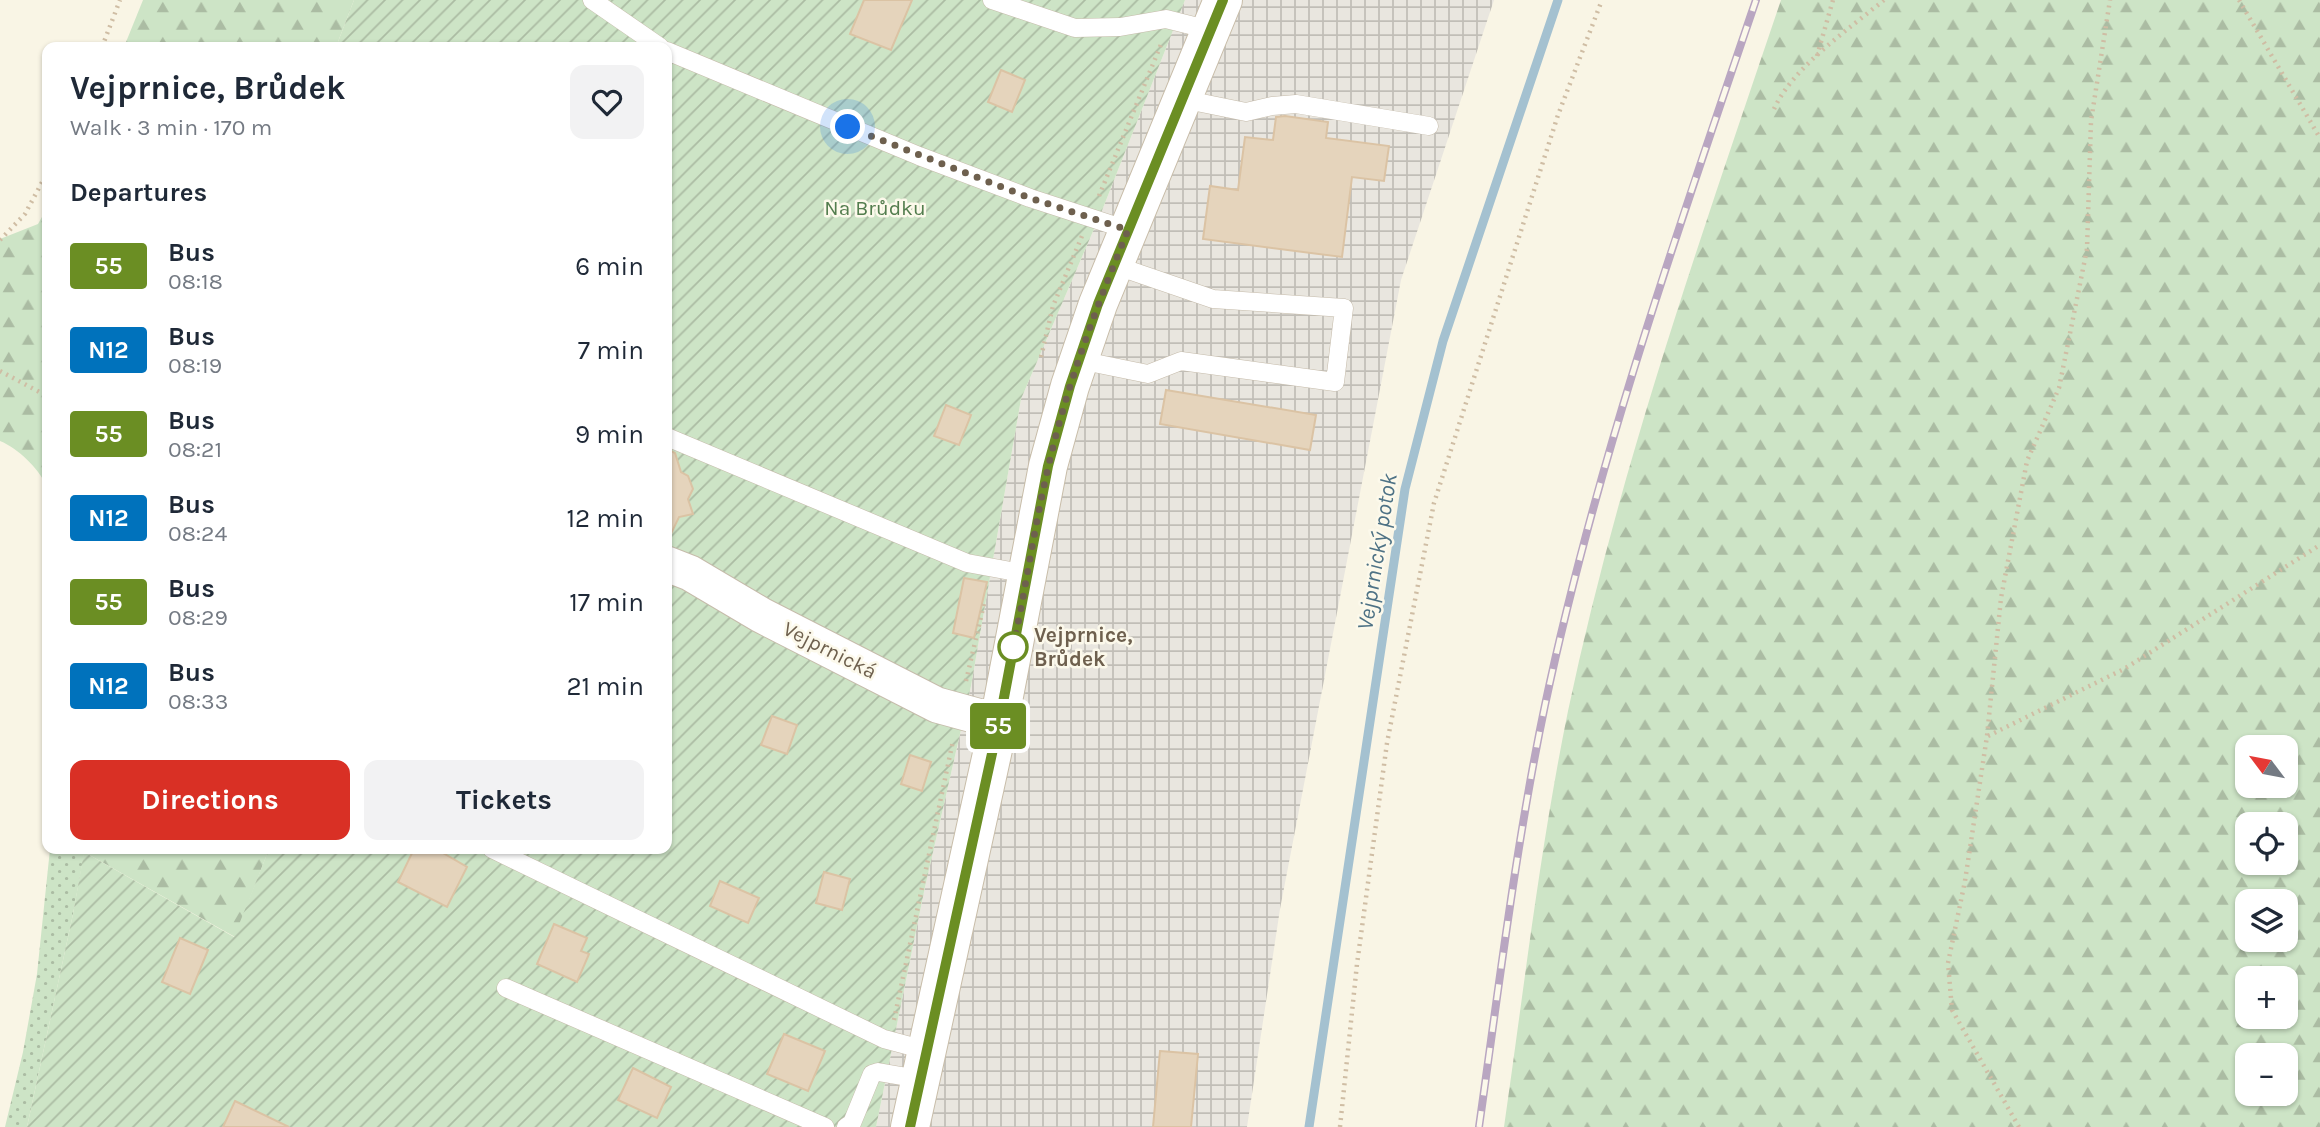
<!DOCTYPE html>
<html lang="en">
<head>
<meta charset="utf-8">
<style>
	body { margin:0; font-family:Karla,sans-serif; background:#f2f2f3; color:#1f2937; height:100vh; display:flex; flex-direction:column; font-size:26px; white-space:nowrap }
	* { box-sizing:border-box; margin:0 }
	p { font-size:23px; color:#747a83 }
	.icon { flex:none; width:38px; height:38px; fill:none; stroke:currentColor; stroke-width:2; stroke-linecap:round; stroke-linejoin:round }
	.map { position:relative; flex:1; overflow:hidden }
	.sheet { position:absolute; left:42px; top:42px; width:630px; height:812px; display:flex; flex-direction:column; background:#fff; border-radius:14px; box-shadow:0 2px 5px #0004 }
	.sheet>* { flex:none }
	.badge { padding:0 14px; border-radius:5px; font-size:24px; line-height:46px }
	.needle { width:46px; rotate:302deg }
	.buttons { position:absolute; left:2235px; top:735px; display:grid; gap:14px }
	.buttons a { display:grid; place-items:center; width:63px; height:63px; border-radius:14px; background:#fff; box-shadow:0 2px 5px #0004; font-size:35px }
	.you { position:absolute; width:35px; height:35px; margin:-18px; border:5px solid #fff; border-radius:50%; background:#1a73e8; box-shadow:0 0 0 10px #1a73e833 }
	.map>.badge { position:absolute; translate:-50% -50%; box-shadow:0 0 0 4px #fff }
	h2 { padding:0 28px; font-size:26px; line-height:63px }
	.round { display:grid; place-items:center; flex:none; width:74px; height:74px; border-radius:14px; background:#f2f2f3 }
	.headline { display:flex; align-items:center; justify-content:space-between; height:119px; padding:0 28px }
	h1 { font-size:33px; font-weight:700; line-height:52px }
	.action { display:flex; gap:14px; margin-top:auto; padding:14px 28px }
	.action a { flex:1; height:80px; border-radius:14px; background:#d93025; color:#fff; font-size:28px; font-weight:700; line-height:80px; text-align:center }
	.action a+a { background:#f2f2f3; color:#1f2937 }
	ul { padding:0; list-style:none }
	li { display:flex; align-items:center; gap:21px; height:84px; padding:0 28px }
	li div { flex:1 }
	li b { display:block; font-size:26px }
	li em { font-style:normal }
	li .badge { min-width:77px; font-weight:700; text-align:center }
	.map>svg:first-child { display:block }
</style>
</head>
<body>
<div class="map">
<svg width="2320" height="1127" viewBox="0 0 2320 1127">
	<defs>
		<pattern id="industrial-grid" width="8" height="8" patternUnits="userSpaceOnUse" patternTransform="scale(1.75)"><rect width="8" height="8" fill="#e9e6df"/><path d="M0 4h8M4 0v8" fill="none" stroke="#c1beb7"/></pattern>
		<pattern id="grass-dots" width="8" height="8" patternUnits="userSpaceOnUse" patternTransform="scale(1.75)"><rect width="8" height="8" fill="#cde4c6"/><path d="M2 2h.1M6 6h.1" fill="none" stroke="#abbca3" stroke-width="1.8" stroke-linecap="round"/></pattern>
		<pattern id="forest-firs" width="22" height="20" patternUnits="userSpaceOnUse" patternTransform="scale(1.75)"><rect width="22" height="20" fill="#cde4c6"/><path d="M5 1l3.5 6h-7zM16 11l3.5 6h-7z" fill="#abbca3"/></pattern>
		<pattern id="garden-furrows" width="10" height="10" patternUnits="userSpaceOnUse" patternTransform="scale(1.75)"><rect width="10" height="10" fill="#cde4c6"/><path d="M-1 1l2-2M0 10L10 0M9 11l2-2" fill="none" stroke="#abbca3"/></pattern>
	</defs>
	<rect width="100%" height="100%" fill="#f9f5e5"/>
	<!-- industrial -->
	<polygon fill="url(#industrial-grid)" points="1185,0 1494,0 1401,280 1280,909 1247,1127 876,1127 925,887 971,686 1021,399 1103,208"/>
	<!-- grass -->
	<polygon fill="url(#grass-dots)" points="50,849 85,849 73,914 27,1127 5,1127 23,1052 37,974"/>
	<!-- forest -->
	<g fill="url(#forest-firs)" fill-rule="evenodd">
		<polygon points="143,0 354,0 336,47 124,47"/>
		<path d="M1781,0H2320V1127H1504C1524,988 1540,848 1568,711C1619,469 1702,234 1781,0ZM2247,747H2286V786H2247ZM2247,824H2286V863H2247ZM2247,901H2286V940H2247ZM2247,978H2286V1017H2247ZM2247,1055H2286V1094H2247Z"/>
		<path d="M47,208V486C37,467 19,449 0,441V239L38,224Z"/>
		<polygon points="85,849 269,849 235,937 84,852"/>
	</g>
	<!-- garden -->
	<polygon fill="url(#garden-furrows)" points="354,0 1185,0 1103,208 1021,399 971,686 925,887 876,1127 27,1127 73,914 84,852 234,937 269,849 667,849 667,47 336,47"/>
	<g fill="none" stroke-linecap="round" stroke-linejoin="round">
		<!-- stream -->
		<polyline stroke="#a4c1d0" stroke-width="9" points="1309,1127 1405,489 1443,341 1558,0"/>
	</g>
	<!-- building -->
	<g fill="#e5d4bc" stroke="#dbc3a4" stroke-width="2">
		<polygon points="864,0 912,0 891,50 850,34"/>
		<polygon points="1001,70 1025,80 1012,112 988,102"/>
		<polygon points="1285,116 1328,122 1326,138 1389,146 1384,181 1352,177 1342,257 1203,239 1210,186 1238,190 1245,137 1273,140 1276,117"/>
		<polygon points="1166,390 1316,415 1310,450 1160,424"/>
		<polygon points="946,405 971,415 959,445 934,436"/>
		<polygon points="667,449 675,453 681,472 688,476 693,489 688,499 693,514 679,517 667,542"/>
		<polygon points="964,578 987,582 974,638 953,633"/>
		<polygon points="772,716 797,725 787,754 761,745"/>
		<polygon points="910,755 931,762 922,791 901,784"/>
		<polygon points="414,849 436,849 467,867 447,907 398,882"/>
		<polygon points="824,872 850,879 842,910 816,903"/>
		<polygon points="720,881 759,898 748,923 710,906"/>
		<polygon points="554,924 587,938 581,951 589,954 577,982 537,964"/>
		<polygon points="180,938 208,950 190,994 162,982"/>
		<polygon points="784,1034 825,1051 808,1091 767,1074"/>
		<polygon points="1160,1051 1198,1054 1191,1127 1153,1127"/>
		<polygon points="633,1068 671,1087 657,1118 618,1100"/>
		<polygon points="235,1101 289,1127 223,1127"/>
	</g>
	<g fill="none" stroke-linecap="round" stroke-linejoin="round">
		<!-- lane casing -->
		<g stroke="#c6bcab" stroke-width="19">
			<g id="lane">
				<polyline points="592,0 660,47"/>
				<polyline points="992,0 1075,28 1120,27 1166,19 1210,30"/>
				<polyline points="667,51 919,156 1030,198 1128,230"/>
				<polyline points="1182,99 1246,112 1272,106 1296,104 1429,126"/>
				<polyline points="1079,360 1148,374 1181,361 1335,382 1344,308 1213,299 1114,265"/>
				<polyline points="667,437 967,563 1027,574"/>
				<polyline points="492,849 884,1039 925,1050"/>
				<polyline points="506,988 825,1127"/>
				<polyline points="846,1127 852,1123 872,1074 878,1072 919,1079"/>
			</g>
		</g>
		<!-- street casing -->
		<g stroke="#c6bcab" stroke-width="37">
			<polyline id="street" points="667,564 690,573 761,615 937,705 999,722"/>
		</g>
		<!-- secondary casing -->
		<g stroke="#c8bda9" stroke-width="40">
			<polyline id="secondary" points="910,1127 999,722 1048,466 1070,386 1098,304 1223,0"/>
		</g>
		<!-- path -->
		<g stroke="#cfbda4" stroke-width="4.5" stroke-dasharray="2 5" stroke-linecap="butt">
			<polyline points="2239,0 2320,138"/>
			<polyline points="102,47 120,0"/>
			<polyline points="1817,56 1833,0"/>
			<path d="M1774,109C1793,67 1849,29 1884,0"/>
			<polyline points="1099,196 1162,42"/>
			<polyline points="0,240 25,214 47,173"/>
			<polyline points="1041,357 1053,306 1082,236"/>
			<polyline points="0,371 47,396"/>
			<polyline points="966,681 984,604"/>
			<polyline points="1988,736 2124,669 2320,545"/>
			<polyline points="894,1020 953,741"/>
			<polyline points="1340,1127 1357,964 1387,743 1434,503 1558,115 1602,0"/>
			<polyline points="2019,1127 1952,1010 1948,963 1965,881 1987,736 2001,598 2027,461 2059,388 2087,249 2091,121 2110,0"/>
		</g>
		<!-- lane -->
		<use href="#lane" stroke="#fff" stroke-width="18"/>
		<!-- street -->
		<use href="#street" stroke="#fff" stroke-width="35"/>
		<!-- secondary -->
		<use href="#secondary" stroke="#fff" stroke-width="38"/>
		<!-- rail casing -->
		<g stroke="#b9a6c1" stroke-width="8">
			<path id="rail" d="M1479,1127C1499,986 1516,844 1545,705C1596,465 1677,232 1756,0"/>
		</g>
		<!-- rail -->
		<use href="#rail" stroke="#fcf9eb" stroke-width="5" stroke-dasharray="16" stroke-linecap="butt"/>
	</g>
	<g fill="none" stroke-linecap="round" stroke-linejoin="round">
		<!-- line casing -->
		<g stroke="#fff" stroke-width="16">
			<polyline id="line" points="910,1127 1002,708 1048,466 1070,386 1098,304 1223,0"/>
		</g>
		<!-- line -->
		<use href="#line" stroke="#6b8e23" stroke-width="10"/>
		<!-- walk -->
		<path stroke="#6e604e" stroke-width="7" stroke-dasharray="0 12.6" d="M848,127L1030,198L1128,230C1096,308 1066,387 1048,468C1034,528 1026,588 1013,647"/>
	</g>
	<!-- markers -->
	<circle fill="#fff" stroke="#6b8e23" stroke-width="3.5" cx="1013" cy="647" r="14"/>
	<g text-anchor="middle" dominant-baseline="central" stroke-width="5" stroke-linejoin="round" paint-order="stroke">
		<!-- park labels -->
		<g font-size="21" fill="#537d4e" stroke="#fcf9eb">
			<text x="875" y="208">Na Brůdku</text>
		</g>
		<!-- stop labels -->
		<g font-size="21" font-weight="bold" fill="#6e604e" stroke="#fcf9eb" text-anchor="start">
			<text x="1034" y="635">Vejprnice,<tspan x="1034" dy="24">Brůdek</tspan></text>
		</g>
		<!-- street labels -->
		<g font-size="21" fill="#6e604e" stroke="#fcf9eb">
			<text transform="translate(830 650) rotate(27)">Vejprnická</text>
		</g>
		<!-- water labels -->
		<g font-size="23" font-style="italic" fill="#4e7285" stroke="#fcf9eb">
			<text transform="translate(1377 552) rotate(-81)">Vejprnický potok</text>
		</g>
	</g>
</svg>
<div class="buttons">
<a><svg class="needle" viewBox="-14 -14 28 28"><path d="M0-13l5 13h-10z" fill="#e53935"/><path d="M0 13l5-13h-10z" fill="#747a83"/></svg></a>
<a><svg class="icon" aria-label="locate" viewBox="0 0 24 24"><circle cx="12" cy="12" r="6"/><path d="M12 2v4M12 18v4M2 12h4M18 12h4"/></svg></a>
<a><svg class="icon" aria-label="layers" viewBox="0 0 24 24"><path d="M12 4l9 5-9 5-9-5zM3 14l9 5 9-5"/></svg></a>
<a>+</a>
<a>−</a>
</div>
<div class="you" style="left:848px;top:127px"></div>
<b class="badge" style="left:998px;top:726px;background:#6b8e23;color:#fff">55</b>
<section class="sheet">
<div class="headline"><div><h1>Vejprnice, Brůdek</h1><p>Walk · 3 min · 170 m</p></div><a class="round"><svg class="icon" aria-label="heart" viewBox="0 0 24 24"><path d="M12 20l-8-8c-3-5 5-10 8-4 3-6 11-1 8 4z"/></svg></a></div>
<h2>Departures</h2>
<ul>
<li><span class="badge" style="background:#6b8e23;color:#fff">55</span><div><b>Bus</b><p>08:18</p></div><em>6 min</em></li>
<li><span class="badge" style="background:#0072bc;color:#fff">N12</span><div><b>Bus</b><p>08:19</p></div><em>7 min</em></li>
<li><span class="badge" style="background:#6b8e23;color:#fff">55</span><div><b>Bus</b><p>08:21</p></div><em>9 min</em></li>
<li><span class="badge" style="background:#0072bc;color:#fff">N12</span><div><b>Bus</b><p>08:24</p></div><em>12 min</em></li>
<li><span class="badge" style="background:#6b8e23;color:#fff">55</span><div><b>Bus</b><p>08:29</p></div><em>17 min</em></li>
<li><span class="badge" style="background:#0072bc;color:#fff">N12</span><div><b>Bus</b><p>08:33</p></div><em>21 min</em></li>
</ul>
<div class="action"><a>Directions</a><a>Tickets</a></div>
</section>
</div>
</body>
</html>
